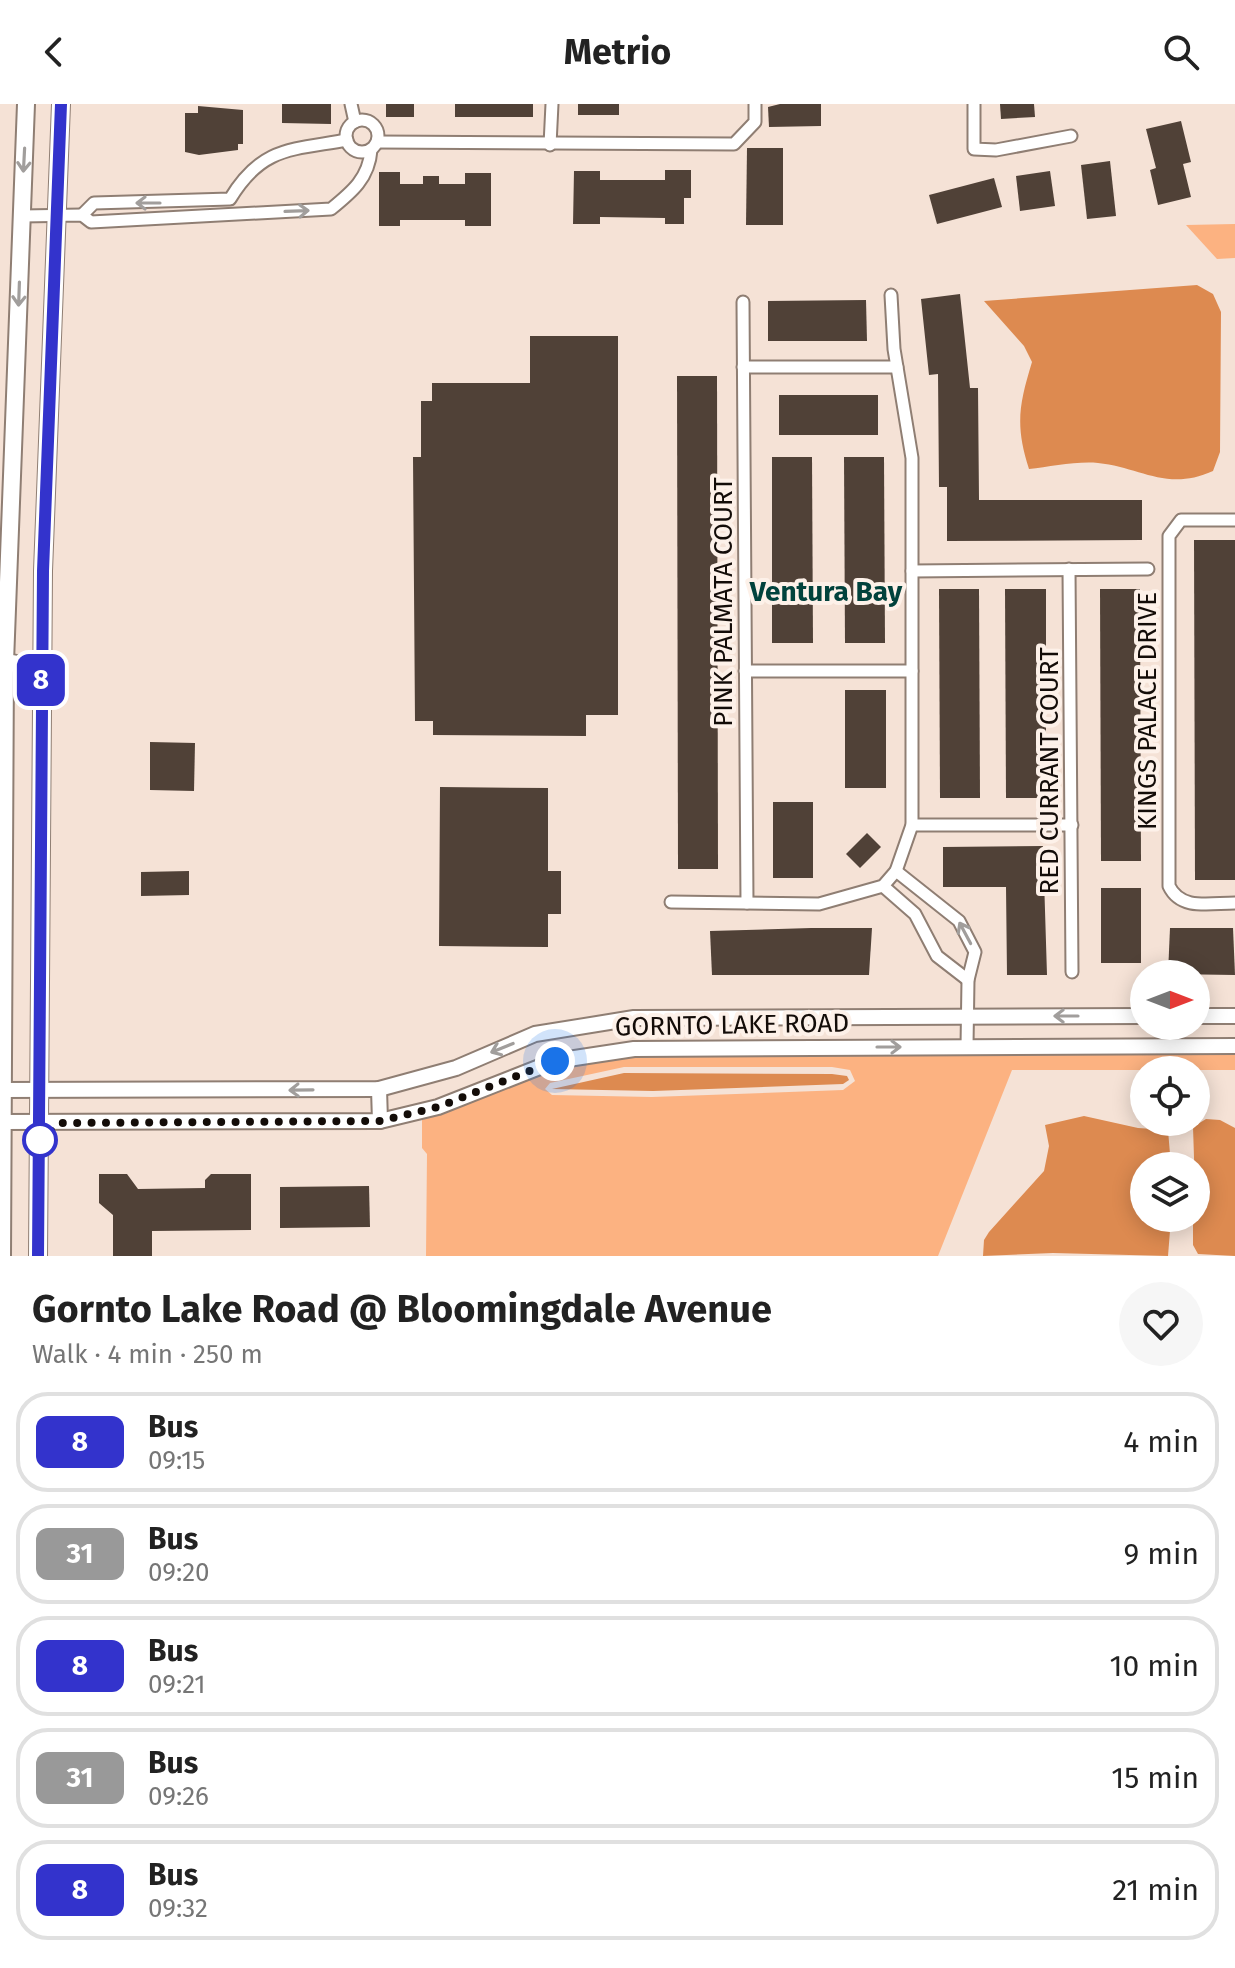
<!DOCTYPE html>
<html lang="en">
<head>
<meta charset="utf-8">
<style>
	body { margin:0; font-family:"Fira Sans",sans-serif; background:#f6f6f6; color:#222; height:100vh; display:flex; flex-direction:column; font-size:30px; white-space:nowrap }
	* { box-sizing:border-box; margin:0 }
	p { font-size:26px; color:#767676 }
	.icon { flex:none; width:44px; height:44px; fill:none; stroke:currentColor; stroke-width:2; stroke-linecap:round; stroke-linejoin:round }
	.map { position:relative; height:1152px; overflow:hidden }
	.sheet { display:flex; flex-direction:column; background:#fff; flex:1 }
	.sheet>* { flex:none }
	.badge { padding:0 16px; border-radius:12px; font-size:28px; line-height:52px }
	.needle { width:52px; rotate:90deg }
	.tools { position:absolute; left:1130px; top:856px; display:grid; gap:16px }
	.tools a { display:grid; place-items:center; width:80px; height:80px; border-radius:50%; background:#fff; box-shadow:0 4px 20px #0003; font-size:40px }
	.you { position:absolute; width:40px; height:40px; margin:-20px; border:6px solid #fff; border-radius:50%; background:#1a73e8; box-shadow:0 0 0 12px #1a73e833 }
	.map>.badge { position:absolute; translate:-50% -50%; box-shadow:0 0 0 4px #fff }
	.round { display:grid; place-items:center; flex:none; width:84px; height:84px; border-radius:42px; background:#f6f6f6 }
	.overview { display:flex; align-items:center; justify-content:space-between; height:136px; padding:0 32px }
	h1 { font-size:38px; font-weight:700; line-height:60px }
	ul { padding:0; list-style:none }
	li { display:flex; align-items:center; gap:24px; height:100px; margin:0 16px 12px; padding:0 16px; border:4px solid #e0e0e0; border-radius:32px }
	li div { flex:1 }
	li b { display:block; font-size:30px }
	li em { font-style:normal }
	li .badge { min-width:88px; font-weight:700; text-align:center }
	header { display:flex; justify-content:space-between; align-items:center; height:104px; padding:0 32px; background:#fff; font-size:36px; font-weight:700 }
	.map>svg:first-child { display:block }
</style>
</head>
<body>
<header><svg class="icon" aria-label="back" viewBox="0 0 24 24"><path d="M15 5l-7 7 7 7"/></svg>Metrio<svg class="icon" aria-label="search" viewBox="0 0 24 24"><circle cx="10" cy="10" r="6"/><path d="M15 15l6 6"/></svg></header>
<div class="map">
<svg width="1235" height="1152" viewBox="0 0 1235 1152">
	<rect width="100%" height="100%" fill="#f5e2d6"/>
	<!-- green -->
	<g fill="#fcb281" fill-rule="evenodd">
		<polygon points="1235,120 1235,154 1217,155 1186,121"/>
		<path d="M1235,949V966H1012L938,1152H426L427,1050L422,1044V1016L558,964L612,954L680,951ZM624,963H832L850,966L855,977L843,986L652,993L552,991L545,985L550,979Z"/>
	</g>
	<!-- water -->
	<g fill="#dd8a50">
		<path d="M1197,181L1213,190L1221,208L1220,348L1213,367C1167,388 1140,363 1098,359C1076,357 1050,363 1029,365C1015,321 1019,301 1032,258L1024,242L984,197Z"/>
		<polygon points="624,969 832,970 847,972 849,976 843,980 653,987 552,985"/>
		<polygon points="1084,1012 1138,1024 1168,1026 1171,1062 1144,1062 1144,1114 1171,1114 1168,1152 1053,1149 983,1152 984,1136 989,1128 1044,1067 1049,1042 1045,1021"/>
		<polygon points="1206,1015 1220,1016 1235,1024 1235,1152 1198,1150 1193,1141 1193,1114 1196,1114 1193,1023"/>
	</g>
	<!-- building -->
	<g fill="#504137">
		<polygon points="282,0 331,0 331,20 282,19"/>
		<rect x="386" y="0" width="28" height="13"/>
		<rect x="455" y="0" width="78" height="13"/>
		<rect x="578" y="0" width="41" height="11"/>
		<polygon points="780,0 821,0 821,22 769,23 768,3"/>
		<polygon points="1000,0 1034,0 1035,13 1001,15"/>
		<polygon points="198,2 243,6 243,40 238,40 238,46 199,51 185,48 185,9 198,9"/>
		<polygon points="1181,17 1191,58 1183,60 1191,93 1158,101 1150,66 1156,64 1146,25"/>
		<polygon points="747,44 783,44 783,121 746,121"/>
		<polygon points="1110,57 1116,112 1087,115 1081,61"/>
		<polygon points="665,66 691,66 691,94 684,94 684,120 665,120 665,114 600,113 600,120 573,120 574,67 600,67 600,76 665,76"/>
		<polygon points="1050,67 1055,102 1020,107 1016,72"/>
		<polygon points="379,68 400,68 400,80 423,80 423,72 439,72 439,80 465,80 465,69 491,69 491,122 465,122 465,116 400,116 400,122 379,122"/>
		<polygon points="994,74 1002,103 937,120 929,91"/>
		<polygon points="960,190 970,284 978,284 979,396 1142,396 1142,436 947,437 947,383 939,383 938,270 929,271 921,195"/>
		<polygon points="866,196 867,237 768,237 768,197"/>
		<polygon points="530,232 618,232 618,611 586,611 586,632 433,631 433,617 415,617 413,353 421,353 421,297 432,297 432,279 530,279"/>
		<polygon points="677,272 717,272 718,765 678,765"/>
		<rect x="779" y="291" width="99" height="40"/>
		<polygon points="772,353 812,353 813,539 772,539"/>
		<polygon points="844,353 884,353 885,539 845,539"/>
		<polygon points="1194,436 1235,436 1235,776 1195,776"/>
		<polygon points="939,485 979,485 980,694 940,694"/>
		<polygon points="1005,485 1046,485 1046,694 1006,694"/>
		<polygon points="1100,485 1140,485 1141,757 1101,757"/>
		<rect x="845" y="586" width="41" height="98"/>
		<polygon points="150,638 195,639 194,687 150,686"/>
		<polygon points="440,683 548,684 548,767 561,767 561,810 548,810 548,843 439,842"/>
		<rect x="773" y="698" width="40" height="76"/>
		<polygon points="867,729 881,743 860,764 846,750"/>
		<polygon points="1043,742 1047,871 1007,871 1006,783 943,783 943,743"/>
		<polygon points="189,767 189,791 141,792 141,768"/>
		<rect x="1101" y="784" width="40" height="75"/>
		<polygon points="811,824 872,824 869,871 712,871 710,827"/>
		<polygon points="1170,824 1233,824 1235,871 1168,870"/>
		<polygon points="99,1070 127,1070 138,1085 205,1084 205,1076 211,1070 251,1070 251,1126 152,1127 152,1152 113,1152 113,1111 99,1099"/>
		<polygon points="369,1082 370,1123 280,1124 280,1083"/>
	</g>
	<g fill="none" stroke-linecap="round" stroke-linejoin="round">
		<!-- minor casing -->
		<g stroke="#8f7e73" stroke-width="15">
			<g id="minor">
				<polyline points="351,0 355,18"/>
				<polyline points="974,0 974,45 996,46 1071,32"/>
				<circle cx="362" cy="32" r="16"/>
				<polyline points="377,38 734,40 755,18 755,0"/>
				<polyline points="550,41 552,0"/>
				<path d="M82,111L94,99L230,95C262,42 292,46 347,36"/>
				<path d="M22,112L82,111L91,118L331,105C352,88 369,74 371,46"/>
				<polyline points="743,198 747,799"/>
				<polyline points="743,263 897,263"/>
				<path d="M1235,416H1181L1169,432V782C1181,807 1210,799 1235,799"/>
				<polyline points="1069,465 1072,868"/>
				<polyline points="912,467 1148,465"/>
				<polyline points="745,567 912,567"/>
				<polyline points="912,721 1072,721"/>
				<polyline points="896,767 959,817 975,848 968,876 967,942"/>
				<polyline points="883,782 915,810 937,852 968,876"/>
				<polyline points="671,798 819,800 883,782 896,767 912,721 912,354 894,245 891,191"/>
			</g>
		</g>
		<!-- tertiary casing -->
		<g stroke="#8f7e73" stroke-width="18">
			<g id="tertiary">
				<polyline points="1196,912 1235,912"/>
				<polyline points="379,985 380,1017"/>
				<polyline points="0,986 379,985 456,964 535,930 634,914 1144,912"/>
				<polyline points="0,1018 380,1017 438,1003 555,957 634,945 1235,942"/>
			</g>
		</g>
		<!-- secondary casing -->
		<g stroke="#8f7e73" stroke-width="20">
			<g id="secondary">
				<polyline points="5,558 41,564"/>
				<polyline points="2,1152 5,558 26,0"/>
				<polyline points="38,1152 43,467 61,0"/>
			</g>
		</g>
		<!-- minor -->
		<use href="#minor" stroke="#fff" stroke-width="11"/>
		<!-- tertiary -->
		<use href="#tertiary" stroke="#fff" stroke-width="14"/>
		<!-- secondary -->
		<use href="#secondary" stroke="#fff" stroke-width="16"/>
	</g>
	<!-- one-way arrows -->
	<defs><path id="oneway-shaft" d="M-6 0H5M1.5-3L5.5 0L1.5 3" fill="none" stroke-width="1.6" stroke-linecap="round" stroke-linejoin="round" transform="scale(2)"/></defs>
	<g stroke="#a19e9c">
		<use href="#oneway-shaft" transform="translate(24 56) rotate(93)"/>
		<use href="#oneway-shaft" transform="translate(148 99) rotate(180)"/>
		<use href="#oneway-shaft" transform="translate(297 107) rotate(-2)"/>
		<use href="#oneway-shaft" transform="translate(19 190) rotate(92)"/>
		<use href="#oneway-shaft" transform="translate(965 829) rotate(-118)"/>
		<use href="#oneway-shaft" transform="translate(1066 912) rotate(-180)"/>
		<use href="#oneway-shaft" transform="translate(889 943)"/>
		<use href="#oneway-shaft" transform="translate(502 944) rotate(158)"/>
		<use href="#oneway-shaft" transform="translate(301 986) rotate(179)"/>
	</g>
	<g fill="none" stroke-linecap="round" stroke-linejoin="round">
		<!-- line casing -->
		<g stroke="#fff" stroke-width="18">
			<polyline id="line" points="38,1152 43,467 61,0"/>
		</g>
		<!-- line -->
		<use href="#line" stroke="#33c" stroke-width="12"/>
		<!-- walk -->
		<polyline stroke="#130c08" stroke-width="8" stroke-dasharray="0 14.4" points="40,1036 61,1019 380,1017 438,1003 555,957"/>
	</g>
	<!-- markers -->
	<circle fill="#fff" stroke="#33c" stroke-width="4" cx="40" cy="1036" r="16"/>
	<g text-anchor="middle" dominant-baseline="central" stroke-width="8" stroke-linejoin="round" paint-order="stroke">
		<!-- street labels -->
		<g font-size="26" fill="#130c08" stroke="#fdf1e9">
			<text transform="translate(723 498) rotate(-90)">PINK PALMATA COURT</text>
			<text transform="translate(1147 607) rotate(-90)">KINGS PALACE DRIVE</text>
			<text transform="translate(1049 667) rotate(-90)">RED CURRANT COURT</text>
			<text transform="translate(732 921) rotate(-1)">GORNTO LAKE ROAD</text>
		</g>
		<!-- neighbourhood labels -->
		<g font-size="28" font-weight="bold" fill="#01423c" stroke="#fdf1e9">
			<text x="826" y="487">Ventura Bay</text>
		</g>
	</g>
</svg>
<div class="tools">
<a><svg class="needle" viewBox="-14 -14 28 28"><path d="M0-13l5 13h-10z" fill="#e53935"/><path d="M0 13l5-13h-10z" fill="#767676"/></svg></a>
<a><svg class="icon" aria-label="locate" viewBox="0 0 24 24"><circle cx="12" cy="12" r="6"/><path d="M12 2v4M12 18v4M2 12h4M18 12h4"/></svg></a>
<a><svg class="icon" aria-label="layers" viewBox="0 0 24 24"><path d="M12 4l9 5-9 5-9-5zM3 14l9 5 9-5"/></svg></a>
</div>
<div class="you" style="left:555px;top:957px"></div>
<b class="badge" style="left:41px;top:576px;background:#33c;color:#fff">8</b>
</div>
<section class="sheet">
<div class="overview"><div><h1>Gornto Lake Road @ Bloomingdale Avenue</h1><p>Walk · 4 min · 250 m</p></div><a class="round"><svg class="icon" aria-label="heart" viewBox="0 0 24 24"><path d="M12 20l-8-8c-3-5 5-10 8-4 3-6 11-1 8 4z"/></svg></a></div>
<ul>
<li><span class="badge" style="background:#33c;color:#fff">8</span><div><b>Bus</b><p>09:15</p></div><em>4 min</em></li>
<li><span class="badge" style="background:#999;color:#fff">31</span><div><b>Bus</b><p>09:20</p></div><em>9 min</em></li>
<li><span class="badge" style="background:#33c;color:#fff">8</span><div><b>Bus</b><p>09:21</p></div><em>10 min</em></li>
<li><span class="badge" style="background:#999;color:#fff">31</span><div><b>Bus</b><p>09:26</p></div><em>15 min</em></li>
<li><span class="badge" style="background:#33c;color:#fff">8</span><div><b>Bus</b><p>09:32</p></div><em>21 min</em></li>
</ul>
</section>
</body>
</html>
